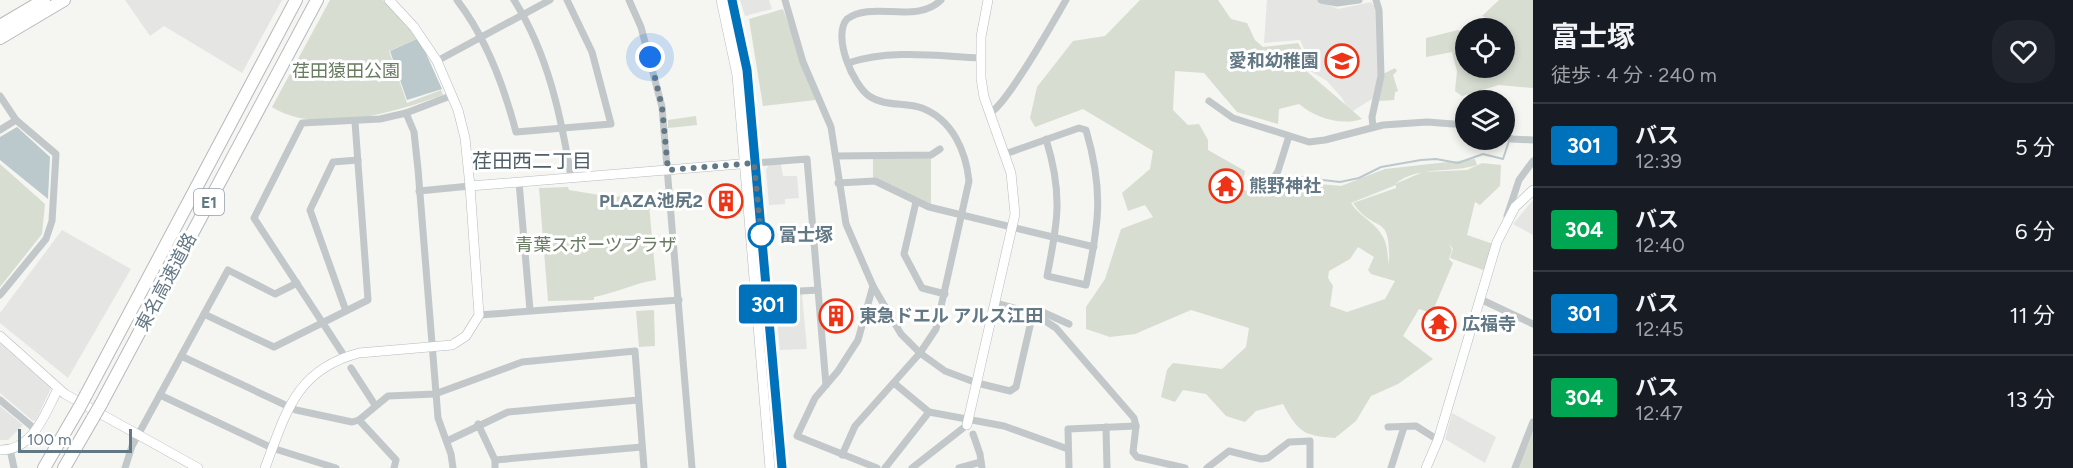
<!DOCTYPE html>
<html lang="ja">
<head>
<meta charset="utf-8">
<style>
	body { margin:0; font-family:Figtree,"Noto Sans JP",sans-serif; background:#20242c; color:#f1f3f6; height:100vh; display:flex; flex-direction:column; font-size:22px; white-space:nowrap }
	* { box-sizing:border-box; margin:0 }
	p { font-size:20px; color:#9ea1a6 }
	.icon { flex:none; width:33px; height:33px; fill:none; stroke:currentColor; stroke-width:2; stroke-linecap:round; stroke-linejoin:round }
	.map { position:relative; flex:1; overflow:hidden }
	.drawer { display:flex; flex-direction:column; background:#171b24; width:540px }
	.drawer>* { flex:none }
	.badge { padding:0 12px; border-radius:4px; font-size:21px; line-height:39px }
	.controls { position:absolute; left:1455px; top:18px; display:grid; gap:12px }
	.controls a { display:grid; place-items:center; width:60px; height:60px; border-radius:50%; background:#171b24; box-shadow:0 3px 9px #0003; font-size:30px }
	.scale { position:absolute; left:18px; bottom:15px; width:114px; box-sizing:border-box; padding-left:6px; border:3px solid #627884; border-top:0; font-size:16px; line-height:21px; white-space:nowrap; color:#627884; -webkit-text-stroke:4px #fff; paint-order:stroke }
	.you { position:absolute; width:30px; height:30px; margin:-15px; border:4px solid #fff; border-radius:50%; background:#1a73e8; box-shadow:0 0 0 9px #1a73e833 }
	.map>.badge { position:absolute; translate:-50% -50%; box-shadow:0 0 0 3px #fff }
	.round { display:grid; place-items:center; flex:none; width:63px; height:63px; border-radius:24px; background:#20242c }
	.overview { display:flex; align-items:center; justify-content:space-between; height:102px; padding:0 18px }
	h1 { font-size:28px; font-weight:700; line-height:45px }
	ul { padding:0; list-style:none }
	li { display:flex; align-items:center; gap:18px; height:84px; padding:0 18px; border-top:2px solid #363941 }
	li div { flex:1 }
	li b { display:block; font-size:22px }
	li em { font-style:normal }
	li .badge { min-width:66px; font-weight:700; text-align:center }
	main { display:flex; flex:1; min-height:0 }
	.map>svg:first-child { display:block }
</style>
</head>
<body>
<main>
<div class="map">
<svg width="1533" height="468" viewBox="0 0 1533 468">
	<rect width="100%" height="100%" fill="#f5f5f1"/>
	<!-- built -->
	<g fill="#e5e6e4">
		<polygon points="125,0 282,0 242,73 164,26 150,36"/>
		<polygon points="740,0 769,0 772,9 745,16"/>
		<polygon points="1267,0 1317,0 1338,9 1371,2 1377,9 1379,69 1375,97 1350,113 1342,98 1327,81 1307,69 1306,53 1300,40 1264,43"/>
		<polygon points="781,164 783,176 797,176 799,198 785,199 785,204 769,205 766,170 769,165"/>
		<polygon points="1533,200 1533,235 1513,224"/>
		<polygon points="62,230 131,269 68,378 0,323 0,313"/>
		<polygon points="802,293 807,349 780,350 775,299 779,294"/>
		<polygon points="0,343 51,388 36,420 33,421 0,393"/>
		<polygon points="0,406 23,425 8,440 0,440"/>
		<polygon points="1452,413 1496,437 1485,463 1445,439"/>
	</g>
	<!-- green -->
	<g fill="#d7ddd1" fill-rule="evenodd">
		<path d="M330,0H383L419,38L389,51L407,103L441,90L443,95C395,112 317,136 272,107Z"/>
		<path d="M1140,0H1218L1231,19L1247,23L1255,40L1263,47L1298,43L1302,50L1304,69L1362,119C1340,126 1316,118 1299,104L1279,109L1278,124L1237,112L1204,73L1175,71L1173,110L1188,125L1199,124L1208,140V150L1245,171L1241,189L1256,195L1276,180L1341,186L1385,169L1475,159L1477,165C1449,174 1419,165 1395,184L1423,172L1467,170L1482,163L1501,165L1500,186L1480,205L1475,202L1467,235L1493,244L1486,271L1450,258L1453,249L1449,244L1452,250L1449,259L1453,263L1432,313L1419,309L1403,336L1433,359L1398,384L1371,396L1356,421L1335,438C1304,436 1298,432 1283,404L1256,411L1245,422L1226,416L1206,394L1183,390L1175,402L1161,397L1167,370L1173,363L1222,369L1246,347L1249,328L1191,310L1135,334L1110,337L1086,329V307L1105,279L1121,229L1153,217L1145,205L1128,211L1122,193L1150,169L1153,151L1083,109L1035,127L1030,118L1037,87L1073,41L1105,36ZM1396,185V188L1353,203C1376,236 1391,210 1389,264C1387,256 1388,245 1383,237C1376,223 1360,217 1351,203ZM1358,247L1374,257L1368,270L1371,274L1395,281L1385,299L1347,312L1330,306L1333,286L1328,278L1329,271L1350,259Z"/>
		<polygon points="1499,0 1533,0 1533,88 1499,85 1462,96 1455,91 1457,71 1452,52 1426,57 1426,38 1458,30 1465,34 1466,68 1504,68 1504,28 1495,28 1496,22 1482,16"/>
		<polygon points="783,9 816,100 763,106 749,19"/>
		<polygon points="1395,68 1397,71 1393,75 1398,91 1395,92 1394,100 1379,101 1383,74"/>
		<polygon points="696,116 697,125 668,128 668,120"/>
		<polygon points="873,157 931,158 931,206 873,178"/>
		<polygon points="0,164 45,204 42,234 0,287"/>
		<path d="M568,187L569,190L612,197L648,194L656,280C634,283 616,293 594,297V300L548,301L539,188Z"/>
		<polygon points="654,310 655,346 639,347 636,311"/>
		<polygon points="1533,432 1533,468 1518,468"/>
	</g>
	<!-- water -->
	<g fill="#bbc9cc">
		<polygon points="419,38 442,89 407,100 390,51"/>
		<polygon points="17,127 50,157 48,199 0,160 0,137"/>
	</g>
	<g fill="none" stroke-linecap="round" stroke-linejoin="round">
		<!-- stream -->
		<polyline stroke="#bbc9cc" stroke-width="2" points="1279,175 1340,182 1359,178 1381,167 1421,160 1436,159 1458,163 1483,154 1503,159 1509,141"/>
		<!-- secondary casing -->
		<g stroke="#b6bcc0" stroke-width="10">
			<g id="secondary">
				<polyline points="721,0 737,75 770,468"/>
				<polyline points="732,0 747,70 782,468"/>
				<polyline points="470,186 752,163"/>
				<polyline points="0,336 65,394 198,468"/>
				<polyline points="967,425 1015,214 1011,173 984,97 981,78 981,37 988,0"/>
				<path d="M0,450C33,451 45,413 58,389"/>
				<path d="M265,468C286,413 295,370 359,353L452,345L466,336L479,315L470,186L465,138L458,110L437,61L414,27L389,0"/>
				<polyline points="1426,468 1438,440 1497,242 1515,207 1533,190"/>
			</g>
		</g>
		<!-- highway casing -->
		<g stroke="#b6babd" stroke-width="14">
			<g id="highway">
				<polyline points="0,26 44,0"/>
				<polyline points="0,38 64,0"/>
				<polyline points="86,395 296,0"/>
				<polyline points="101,404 317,0"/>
				<polyline points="44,468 79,408"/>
				<polyline points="64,468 93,418"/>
			</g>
		</g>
		<!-- street -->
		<g stroke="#c2c7c9" stroke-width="7">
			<path d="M457,0C487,39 504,86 516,132L611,124L592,52L567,0"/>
			<path d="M514,0C548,54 561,116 571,177"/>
			<polyline points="629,0 641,27 662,107 692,468"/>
			<polyline points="785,0 803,62 831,127 846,224 873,286 901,334 920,353 945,371 977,383 1010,391 1016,387 1033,313 1038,310 1069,324"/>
			<polyline points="1321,0 1337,3 1359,0"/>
			<polyline points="437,61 550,0"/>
			<path d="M848,63C891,49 936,56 980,58"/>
			<polyline points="0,96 16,120 0,130"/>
			<polyline points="1209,101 1233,118 1309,142 1325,140 1383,125 1427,122 1466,125"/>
			<polyline points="406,113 414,132 418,169 438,418 451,454 453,468"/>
			<path d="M990,113C1008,103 1053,22 1066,0"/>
			<polyline points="1373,127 1372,117 1381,76 1379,10 1376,0"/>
			<polyline points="1504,135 1512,139 1533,140"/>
			<path d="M1005,154L1079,128L1086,130C1104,191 1099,225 1086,285L1047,276C1058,222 1063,194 1046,139"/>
			<polyline points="836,156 931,155 940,149"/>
			<polyline points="754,163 807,159 826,385"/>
			<polyline points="519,182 530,310"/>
			<polyline points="838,183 875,181 929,207 1094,247"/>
			<polyline points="1269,186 1278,171 1289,136"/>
			<polyline points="419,191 470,186"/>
			<polyline points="916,202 904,254 922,288 945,294"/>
			<polyline points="1507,216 1519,180 1533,161"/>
			<polyline points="873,286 858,340 838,371 815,398 797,436 877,468"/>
			<polyline points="767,293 818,290"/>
			<polyline points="0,295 46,239 52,221 56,154 16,120"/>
			<polyline points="1480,299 1533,324"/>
			<polyline points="995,303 1033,313 1056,328 1134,418 1136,426 1133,452 1137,457 1185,468"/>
			<polyline points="346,311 310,210 333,162 358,160"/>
			<polyline points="204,314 274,347 368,300 355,122"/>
			<polyline points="479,315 679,300"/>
			<polyline points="181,356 296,410 352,422 359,420 388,396 435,394 522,362 635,351 644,468"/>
			<polyline points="345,357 254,218 302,123 380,119 406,113 453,95"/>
			<polyline points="351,368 375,405"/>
			<polyline points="894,383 929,412 1004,426 1068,449"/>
			<polyline points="160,395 272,448 336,468"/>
			<polyline points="0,400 36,430"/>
			<polyline points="359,420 396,460 394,468"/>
			<polyline points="478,424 495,460 495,468"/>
			<polyline points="1106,427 1107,468"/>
			<polyline points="1388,427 1416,426 1438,440"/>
			<polyline points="973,434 980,454 982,468"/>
			<polyline points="447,441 508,412 638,400"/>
			<polyline points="10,449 14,468"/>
			<path d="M842,455L855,426L920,353L936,329L969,181C966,152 953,120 922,108C905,102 885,107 869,96C853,85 832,36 847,19C872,0 916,25 941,0"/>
			<polyline points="495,460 642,447"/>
			<polyline points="125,468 132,446 228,270 275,294 297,283"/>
			<polyline points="885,468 929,412"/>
			<polyline points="912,468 967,425"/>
			<polyline points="959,468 981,462"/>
			<polyline points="1069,468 1068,429 1136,426"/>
			<polyline points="1207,468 1229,451 1261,459 1268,458 1289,442 1310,441 1310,468"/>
			<polyline points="1391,468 1404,427"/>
			<polyline points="1515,468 1533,422"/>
		</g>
		<!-- secondary -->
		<use href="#secondary" stroke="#fff" stroke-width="9"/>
		<!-- highway -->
		<use href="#highway" stroke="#fff" stroke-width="12"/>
		<!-- highway-bridge casing -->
		<g stroke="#b6babd" stroke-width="14" stroke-linecap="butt">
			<g id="highway-bridge">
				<polyline points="79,408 86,395"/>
				<polyline points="93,418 101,404"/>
			</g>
		</g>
		<!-- highway-bridge -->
		<use href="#highway-bridge" stroke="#fff" stroke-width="12"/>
	</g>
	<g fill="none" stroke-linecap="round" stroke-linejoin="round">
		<!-- line casing -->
		<g stroke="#fff" stroke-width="14">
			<polyline id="line" points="732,0 747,70 782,468"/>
		</g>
		<!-- line -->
		<use href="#line" stroke="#0072bc" stroke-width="9"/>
		<!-- walk -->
		<polyline stroke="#627884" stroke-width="6" stroke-dasharray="0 10.8" points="650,57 662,107 668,170 754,163 761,235"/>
	</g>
	<!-- icons -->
	<defs>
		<g id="school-ring" transform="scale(1.725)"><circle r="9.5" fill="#fff" stroke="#ef3317" stroke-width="1.5"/><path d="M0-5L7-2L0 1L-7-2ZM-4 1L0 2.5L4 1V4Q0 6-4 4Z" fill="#ef3317"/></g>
		<g id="temple-ring" transform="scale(1.725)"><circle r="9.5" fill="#fff" stroke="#ef3317" stroke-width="1.5"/><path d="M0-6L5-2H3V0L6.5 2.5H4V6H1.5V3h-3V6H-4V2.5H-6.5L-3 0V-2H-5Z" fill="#ef3317"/></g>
		<g id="building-ring" transform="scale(1.725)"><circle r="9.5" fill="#fff" stroke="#ef3317" stroke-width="1.5"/><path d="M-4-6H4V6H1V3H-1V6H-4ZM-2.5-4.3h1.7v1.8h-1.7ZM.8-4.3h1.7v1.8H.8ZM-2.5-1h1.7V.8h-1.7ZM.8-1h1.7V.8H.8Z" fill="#ef3317"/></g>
	</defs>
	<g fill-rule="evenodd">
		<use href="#school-ring" x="1342" y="61"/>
		<use href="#temple-ring" x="1226" y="186"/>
		<use href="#building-ring" x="726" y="201"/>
		<use href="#building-ring" x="836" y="316"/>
		<use href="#temple-ring" x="1439" y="324"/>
	</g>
	<!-- markers -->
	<circle fill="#fff" stroke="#0072bc" stroke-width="3" cx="761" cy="235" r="12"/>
	<g text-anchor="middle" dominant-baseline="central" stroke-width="6" stroke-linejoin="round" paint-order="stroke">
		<!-- shield labels -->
		<rect fill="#fff" stroke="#91a0a9" stroke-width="1.5" x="194" y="189" width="30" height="26" rx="4.5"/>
		<g font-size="16" font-weight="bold" fill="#627884">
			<text x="209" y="202">E1</text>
		</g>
		<!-- poi labels -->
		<g font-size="18" font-weight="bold" fill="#627884" stroke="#fff" text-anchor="start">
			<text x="1319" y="61" text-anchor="end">愛和幼稚園</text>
			<text x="1249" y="186">熊野神社</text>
			<text x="703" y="201" text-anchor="end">PLAZA池尻2</text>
			<text x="859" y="316">東急ドエル アルス江田</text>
			<text x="1462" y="324">広福寺</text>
		</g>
		<!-- park labels -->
		<g font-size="18" fill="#697b61" stroke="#fff">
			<text x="346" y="71">荏田猿田公園</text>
			<text x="596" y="245">青葉スポーツプラザ</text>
		</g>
		<!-- stop labels -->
		<g font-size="18" font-weight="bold" fill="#627884" stroke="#fff" text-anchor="start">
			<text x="779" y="235">富士塚</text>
		</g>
		<!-- street labels -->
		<g font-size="18" fill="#627884" stroke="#fff">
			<text transform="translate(166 282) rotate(-62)">東名高速道路</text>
		</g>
		<!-- neighbourhood labels -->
		<g font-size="20" fill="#506068" stroke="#fff">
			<text x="532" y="161">荏田西二丁目</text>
		</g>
	</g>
</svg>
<div class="controls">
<a><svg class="icon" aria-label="locate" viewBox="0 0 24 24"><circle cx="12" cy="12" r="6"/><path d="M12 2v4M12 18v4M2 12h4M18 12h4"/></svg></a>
<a><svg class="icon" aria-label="layers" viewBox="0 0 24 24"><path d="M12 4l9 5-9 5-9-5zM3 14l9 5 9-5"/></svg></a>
</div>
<div class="scale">100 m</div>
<div class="you" style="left:650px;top:57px"></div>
<b class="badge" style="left:768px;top:304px;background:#0072bc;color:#fff">301</b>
</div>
<section class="drawer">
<div class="overview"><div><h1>富士塚</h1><p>徒歩 · 4 分 · 240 m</p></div><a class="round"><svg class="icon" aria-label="heart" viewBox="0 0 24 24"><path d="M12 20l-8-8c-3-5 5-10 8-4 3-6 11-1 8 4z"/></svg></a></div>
<ul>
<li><span class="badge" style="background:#0072bc;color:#fff">301</span><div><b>バス</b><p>12:39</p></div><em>5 分</em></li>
<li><span class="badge" style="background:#00a651;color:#fff">304</span><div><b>バス</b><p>12:40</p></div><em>6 分</em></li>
<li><span class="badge" style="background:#0072bc;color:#fff">301</span><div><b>バス</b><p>12:45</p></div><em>11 分</em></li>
<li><span class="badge" style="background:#00a651;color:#fff">304</span><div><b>バス</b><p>12:47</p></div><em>13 分</em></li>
</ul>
</section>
</main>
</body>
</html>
